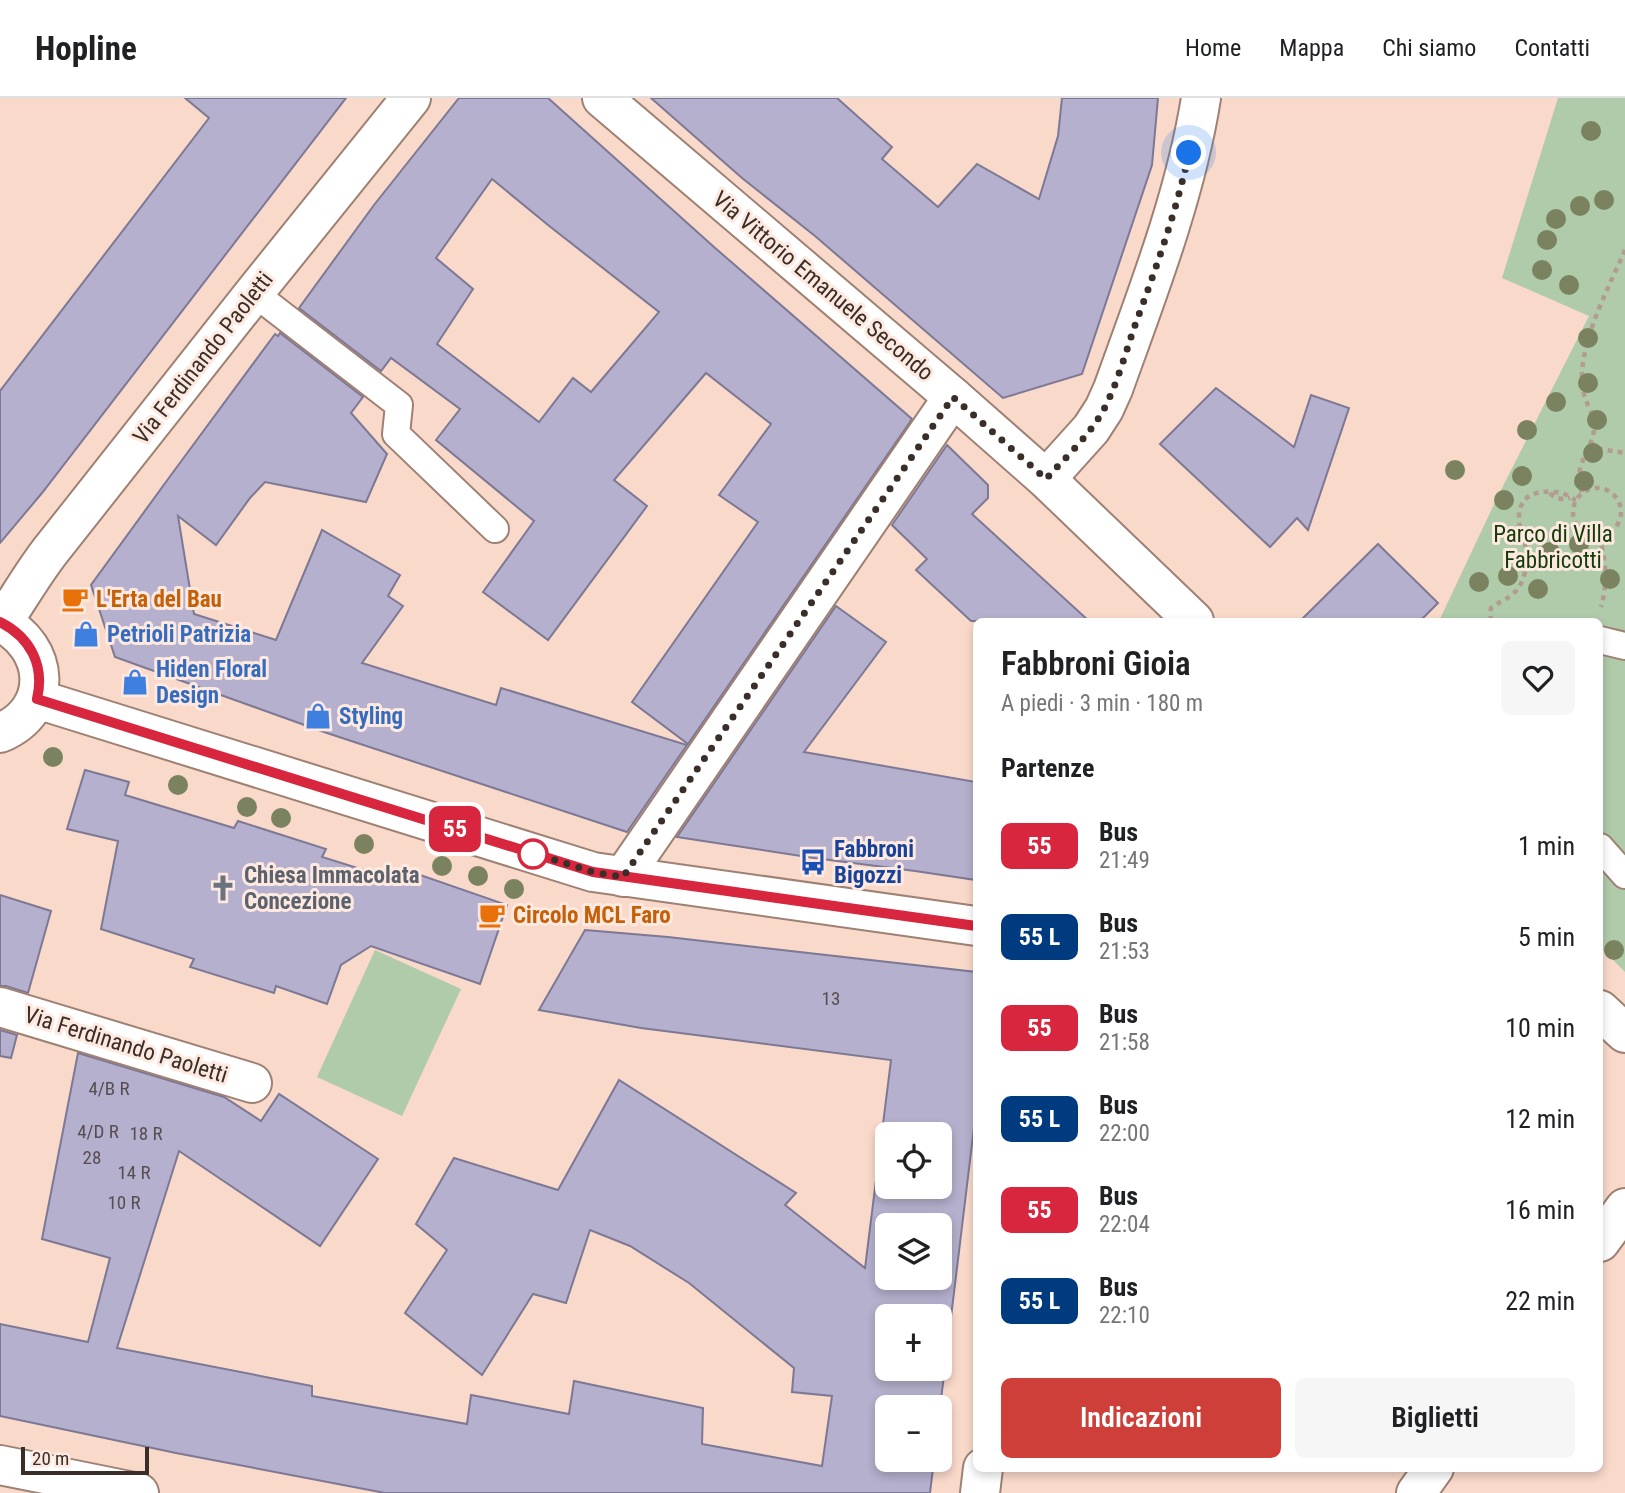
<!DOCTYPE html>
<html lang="it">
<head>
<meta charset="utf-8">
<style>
	body { margin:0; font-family:"Roboto Condensed",sans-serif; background:#f6f6f6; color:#202124; height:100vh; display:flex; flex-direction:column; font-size:26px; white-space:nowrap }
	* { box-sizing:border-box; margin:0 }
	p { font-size:23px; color:#757577 }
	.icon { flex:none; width:38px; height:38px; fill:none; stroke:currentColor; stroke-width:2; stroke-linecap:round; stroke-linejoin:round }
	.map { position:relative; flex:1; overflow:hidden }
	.details { position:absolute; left:973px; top:520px; width:630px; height:854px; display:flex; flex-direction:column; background:#fff; border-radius:10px; box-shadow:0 4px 10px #0003 }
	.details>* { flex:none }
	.badge { padding:0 14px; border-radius:10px; font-size:24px; line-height:46px }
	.tools { position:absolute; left:875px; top:1024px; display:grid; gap:14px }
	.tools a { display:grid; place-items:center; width:77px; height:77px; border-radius:10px; background:#fff; box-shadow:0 4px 10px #0003; font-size:35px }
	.scale { position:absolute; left:21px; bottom:18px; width:128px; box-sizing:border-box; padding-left:7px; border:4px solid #3a2e28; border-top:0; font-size:19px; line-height:24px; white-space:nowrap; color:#3a2e28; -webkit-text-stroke:5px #fde9e0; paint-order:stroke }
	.you { position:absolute; width:35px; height:35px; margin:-18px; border:5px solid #fff; border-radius:50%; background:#1a73e8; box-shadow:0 0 0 10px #1a73e833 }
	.map>.badge { position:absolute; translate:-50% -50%; box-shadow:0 0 0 4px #fff }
	h2 { padding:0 28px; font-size:26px; line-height:63px }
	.round { display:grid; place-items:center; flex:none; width:74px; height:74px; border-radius:10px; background:#f6f6f6 }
	.head { display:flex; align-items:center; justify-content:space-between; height:119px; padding:0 28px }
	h1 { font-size:33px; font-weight:600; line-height:52px }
	.action { display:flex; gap:14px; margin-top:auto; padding:14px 28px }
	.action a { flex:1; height:80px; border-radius:10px; background:#ce3f3a; color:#fff; font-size:28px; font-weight:600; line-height:80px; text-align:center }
	.action a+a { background:#f6f6f6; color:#202124 }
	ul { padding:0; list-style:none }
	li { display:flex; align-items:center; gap:21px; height:91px; padding:0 28px }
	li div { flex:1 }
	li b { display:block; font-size:26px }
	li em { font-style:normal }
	li .badge { min-width:77px; font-weight:700; text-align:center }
	header { display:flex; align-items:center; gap:42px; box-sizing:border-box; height:98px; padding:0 35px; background:#fff; border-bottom:2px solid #e0e0e0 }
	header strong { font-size:33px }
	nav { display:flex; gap:38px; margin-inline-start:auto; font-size:24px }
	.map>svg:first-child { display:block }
</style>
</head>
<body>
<header>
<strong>Hopline</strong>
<nav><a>Home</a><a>Mappa</a><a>Chi siamo</a><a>Contatti</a></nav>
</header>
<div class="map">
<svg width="1625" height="1395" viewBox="0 0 1625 1395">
	<rect width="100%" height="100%" fill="#f9d9ca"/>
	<!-- green -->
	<g fill="#afcba9">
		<polygon points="1558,0 1625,0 1625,874 1600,849 1600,523 1439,523 1497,400 1589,218 1502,180"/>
		<polygon points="375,852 461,891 402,1018 317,979"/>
	</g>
	<!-- building -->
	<g fill="#b4b0cd" stroke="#7d7894" stroke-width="2" fill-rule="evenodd">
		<polygon points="185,0 346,0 42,395 0,445 0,293 209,20"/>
		<path d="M459,0H548L714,149L912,321L688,646L632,604L758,424L719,397L771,326L706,275L614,382L647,408L548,542L483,494L534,423L436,342L460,311L391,260L381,273L299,210L374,107ZM492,81L548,127L659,214L591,294L573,280L539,324L437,246L473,191L436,160Z"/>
		<polygon points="651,0 837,0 892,49 882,61 938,109 977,66 1039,101 1058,38 1062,0 1158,0 1152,67 1082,276 1003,300 815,138 742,80"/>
		<polygon points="280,235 363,299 351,315 387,356 366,404 265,384 250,400 216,447 178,418 194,516 276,542 322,432 400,477 388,498 403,508 362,565 496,607 501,590 687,647 627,734 324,634 115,559 91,487 171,377 275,236 278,238"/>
		<polygon points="1216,290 1294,349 1311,297 1349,310 1308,432 1297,420 1270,449 1160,346"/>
		<polygon points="947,347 988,387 988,400 972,416 1089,523 971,523 916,472 927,461 892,427"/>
		<polygon points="1378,446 1438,505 1420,523 1300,523"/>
		<polygon points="836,508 886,544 804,654 976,684 976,782 915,773 814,760 677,739"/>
		<polygon points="85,672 129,684 125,697 234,730 238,723 326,751 322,759 399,783 403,771 507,807 480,886 371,848 341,867 327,906 276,888 274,895 190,869 194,861 101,831 118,743 67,731"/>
		<polygon points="0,797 51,813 28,895 6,888 0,888"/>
		<path d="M585,832L668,839L976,874V1013L940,1310L887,1309V1362H934L930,1395H385L176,1355L0,1318V1226L88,1244L110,1160L42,1141L78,955L224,999L261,1023L279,996L378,1061L320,1148L179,1053L117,1250L312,1288V1298L467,1326L471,1297L569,1316L574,1283L703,1310L702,1346L822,1368L832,1298L792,1294L794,1270L689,1185L630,1148L590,1132L566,1205L533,1196L482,1277L405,1215L447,1152L416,1126L454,1060L558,1092L619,982L796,1095L785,1107L865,1170L891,962L641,930L539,912ZM887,1036H940V1088H887ZM887,1127H940V1180H887ZM887,1218H940V1270H887Z"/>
		<polygon points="0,932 17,937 11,960 0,958"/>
	</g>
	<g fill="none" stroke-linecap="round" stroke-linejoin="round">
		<!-- lane casing -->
		<g stroke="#9e8173" stroke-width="30">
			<g id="lane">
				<polyline points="254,195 399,307 396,336 495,431"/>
				<polyline points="1600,542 1625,548"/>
				<polyline points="1600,749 1625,777"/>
			</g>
		</g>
		<!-- street casing -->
		<g stroke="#9e8173" stroke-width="42">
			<g id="street">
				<path d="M1046,381L1091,331L1104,311L1113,291C1147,196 1185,100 1201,0"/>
				<path d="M2,525C19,500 33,475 51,452L254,195L411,0"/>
				<polyline points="623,779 953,299"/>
				<polyline points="0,909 252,985"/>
				<polyline points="1600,1144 1625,1110"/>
				<polyline points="0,1367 139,1395"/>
				<polyline points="980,1395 983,1370"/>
				<polyline points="1416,1395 1434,1370"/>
			</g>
		</g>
		<!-- secondary casing -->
		<g stroke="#9e8173" stroke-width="42">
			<g id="secondary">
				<polyline points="602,0 953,299 1046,381 1194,523"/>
				<path d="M0,524C50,549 55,612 0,635"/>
				<polyline points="37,601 593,774 976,828"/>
				<polyline points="1600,912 1625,935"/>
			</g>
		</g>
		<!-- path -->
		<g stroke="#b49b8f" stroke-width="4.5" stroke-dasharray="5 5" stroke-linecap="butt">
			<polyline points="1590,344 1600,351 1625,355"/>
			<circle cx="1597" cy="414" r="24"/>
			<path d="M1582,394C1572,369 1590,356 1594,332C1596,318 1587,309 1584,296C1582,289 1581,282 1582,274C1585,233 1609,189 1625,152"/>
			<path d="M1550,395C1555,401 1563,402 1570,400"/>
			<path d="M1599,438C1606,462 1608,485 1601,509"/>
			<path d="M1491,523L1490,514L1491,510C1505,500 1516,499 1523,481C1528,467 1527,452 1523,438C1521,432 1519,428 1519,422C1518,395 1539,391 1561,395C1567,396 1570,400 1576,402"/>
		</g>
		<!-- lane -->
		<use href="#lane" stroke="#fff" stroke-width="26"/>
		<!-- street -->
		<use href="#street" stroke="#fff" stroke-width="38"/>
		<!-- secondary -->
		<use href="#secondary" stroke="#fff" stroke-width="38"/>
	</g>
	<!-- trees -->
	<g fill="#7a825f">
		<circle cx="1591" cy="33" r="10"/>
		<circle cx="1604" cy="102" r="10"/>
		<circle cx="1580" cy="108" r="10"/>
		<circle cx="1556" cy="121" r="10"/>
		<circle cx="1547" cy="142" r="10"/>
		<circle cx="1542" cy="172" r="10"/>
		<circle cx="1569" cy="187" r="10"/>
		<circle cx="1588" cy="240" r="10"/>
		<circle cx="1588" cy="285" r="10"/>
		<circle cx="1556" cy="304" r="10"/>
		<circle cx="1597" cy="322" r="10"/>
		<circle cx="1527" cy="332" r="10"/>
		<circle cx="1593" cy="355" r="10"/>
		<circle cx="1455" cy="372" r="10"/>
		<circle cx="1522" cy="378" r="10"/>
		<circle cx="1584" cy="383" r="10"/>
		<circle cx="1504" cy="402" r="10"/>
		<circle cx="1579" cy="446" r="10"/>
		<circle cx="1550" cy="454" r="10"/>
		<circle cx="1508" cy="478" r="10"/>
		<circle cx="1610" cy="481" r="10"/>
		<circle cx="1479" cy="484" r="10"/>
		<circle cx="1538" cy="491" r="10"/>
		<circle cx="53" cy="659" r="10"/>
		<circle cx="178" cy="687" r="10"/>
		<circle cx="247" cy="709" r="10"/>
		<circle cx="281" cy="720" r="10"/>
		<circle cx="364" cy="746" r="10"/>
		<circle cx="442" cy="768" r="10"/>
		<circle cx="478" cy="778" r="10"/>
		<circle cx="514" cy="791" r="10"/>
		<circle cx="1614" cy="852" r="10"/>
	</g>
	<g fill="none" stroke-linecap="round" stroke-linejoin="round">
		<!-- line casing -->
		<g stroke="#fff" stroke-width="16">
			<path id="line" d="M0,524C30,539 45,567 37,601L593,774L976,828"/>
		</g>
		<!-- line -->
		<use href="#line" stroke="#d7263d" stroke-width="10"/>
		<!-- walk -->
		<path stroke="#3a2e28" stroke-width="7" stroke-dasharray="0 12.6" d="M533,756L532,755L593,774L623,779L953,299L1046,381C1066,359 1090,337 1104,311C1117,286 1125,257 1134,230C1155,173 1176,115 1189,55"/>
	</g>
	<!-- icons -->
	<defs>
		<g id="cafe-bare" transform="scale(2.1)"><path d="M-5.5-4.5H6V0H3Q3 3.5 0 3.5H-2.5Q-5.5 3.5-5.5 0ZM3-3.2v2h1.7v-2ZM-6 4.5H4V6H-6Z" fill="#e8710a" stroke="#fde9e0" stroke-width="2.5" paint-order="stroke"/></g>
		<g id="shop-bare" transform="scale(2.1)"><path d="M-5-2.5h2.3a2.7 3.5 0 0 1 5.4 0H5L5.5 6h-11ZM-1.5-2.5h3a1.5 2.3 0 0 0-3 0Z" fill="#3f7fe0" stroke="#fde9e0" stroke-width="2.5" paint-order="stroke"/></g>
		<g id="bus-bare" transform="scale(2.1)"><path d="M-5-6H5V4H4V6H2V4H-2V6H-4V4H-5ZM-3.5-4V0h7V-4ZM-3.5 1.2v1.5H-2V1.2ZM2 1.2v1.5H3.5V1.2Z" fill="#1a4fb4" stroke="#fde9e0" stroke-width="2.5" paint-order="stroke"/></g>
		<g id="church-bare" transform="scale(2.1)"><path d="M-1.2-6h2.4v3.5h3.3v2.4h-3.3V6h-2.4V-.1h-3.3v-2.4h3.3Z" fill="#6b7280" stroke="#fde9e0" stroke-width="2.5" paint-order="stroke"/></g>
	</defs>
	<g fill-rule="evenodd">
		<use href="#cafe-bare" x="75" y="501"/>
		<use href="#shop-bare" x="86" y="536"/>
		<use href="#shop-bare" x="135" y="584"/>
		<use href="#shop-bare" x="318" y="618"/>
		<use href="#bus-bare" x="813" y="764"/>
		<use href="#church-bare" x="223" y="790"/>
		<use href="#cafe-bare" x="492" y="817"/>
	</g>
	<!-- markers -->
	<circle fill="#fff" stroke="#d7263d" stroke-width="3.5" cx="533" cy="756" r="14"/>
	<g text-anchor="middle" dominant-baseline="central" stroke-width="6" stroke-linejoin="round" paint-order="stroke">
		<!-- number labels -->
		<g font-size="19" fill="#584e51">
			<text x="831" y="900">13</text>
			<text x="109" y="990">4/B R</text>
			<text x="98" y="1033">4/D R</text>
			<text x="146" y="1035">18 R</text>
			<text x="92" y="1059">28</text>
			<text x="134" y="1074">14 R</text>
			<text x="124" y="1104">10 R</text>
		</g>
		<!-- street labels -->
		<g font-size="23" fill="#3a2e28" stroke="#fde9e0">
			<text transform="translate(823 188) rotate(40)">Via Vittorio Emanuele Secondo</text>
			<text transform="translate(203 260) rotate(-52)">Via Ferdinando Paoletti</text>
			<text transform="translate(126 947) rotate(17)">Via Ferdinando Paoletti</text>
		</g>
		<!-- park labels -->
		<g font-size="23" fill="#123b08" stroke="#fde9e0">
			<text x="1553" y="436">Parco di Villa<tspan x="1553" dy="26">Fabbricotti</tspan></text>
		</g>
		<!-- food labels -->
		<g font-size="23" font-weight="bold" fill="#c56008" stroke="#fde9e0" text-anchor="start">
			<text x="96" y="501">L'Erta del Bau</text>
			<text x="513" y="817">Circolo MCL Faro</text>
		</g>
		<!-- shop labels -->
		<g font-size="23" font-weight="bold" fill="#366cbe" stroke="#fde9e0" text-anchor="start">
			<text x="107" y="536">Petrioli Patrizia</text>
			<text x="156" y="571">Hiden Floral<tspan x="156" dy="26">Design</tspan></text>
			<text x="339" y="618">Styling</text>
		</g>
		<!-- transit labels -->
		<g font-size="23" font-weight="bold" fill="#164399" stroke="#fde9e0" text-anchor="start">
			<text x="834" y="751">Fabbroni<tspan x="834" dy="26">Bigozzi</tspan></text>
		</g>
		<!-- worship labels -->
		<g font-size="23" font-weight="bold" fill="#5b616d" stroke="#fde9e0" text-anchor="start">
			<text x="244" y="777">Chiesa Immacolata<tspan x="244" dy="26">Concezione</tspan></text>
		</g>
	</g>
</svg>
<div class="tools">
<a><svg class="icon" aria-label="locate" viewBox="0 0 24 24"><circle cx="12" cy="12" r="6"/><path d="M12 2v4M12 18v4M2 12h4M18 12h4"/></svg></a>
<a><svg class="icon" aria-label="layers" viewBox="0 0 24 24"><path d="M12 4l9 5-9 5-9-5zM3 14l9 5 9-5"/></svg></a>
<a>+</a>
<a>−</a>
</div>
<div class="scale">20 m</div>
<div class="you" style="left:1189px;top:55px"></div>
<b class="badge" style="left:455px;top:731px;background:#d7263d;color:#fff">55</b>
<section class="details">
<div class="head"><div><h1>Fabbroni Gioia</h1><p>A piedi · 3 min · 180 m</p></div><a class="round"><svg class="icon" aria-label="heart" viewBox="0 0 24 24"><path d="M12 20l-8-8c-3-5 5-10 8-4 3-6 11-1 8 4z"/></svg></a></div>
<h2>Partenze</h2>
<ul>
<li><span class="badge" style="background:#d7263d;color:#fff">55</span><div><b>Bus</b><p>21:49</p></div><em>1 min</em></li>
<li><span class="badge" style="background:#003b80;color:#fff">55 L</span><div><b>Bus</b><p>21:53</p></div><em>5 min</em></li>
<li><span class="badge" style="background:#d7263d;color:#fff">55</span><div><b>Bus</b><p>21:58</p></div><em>10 min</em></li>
<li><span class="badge" style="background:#003b80;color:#fff">55 L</span><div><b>Bus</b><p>22:00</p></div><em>12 min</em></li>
<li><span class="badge" style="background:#d7263d;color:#fff">55</span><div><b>Bus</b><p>22:04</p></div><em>16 min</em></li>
<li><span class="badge" style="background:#003b80;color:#fff">55 L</span><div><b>Bus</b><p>22:10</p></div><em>22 min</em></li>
</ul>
<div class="action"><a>Indicazioni</a><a>Biglietti</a></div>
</section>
</div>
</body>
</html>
